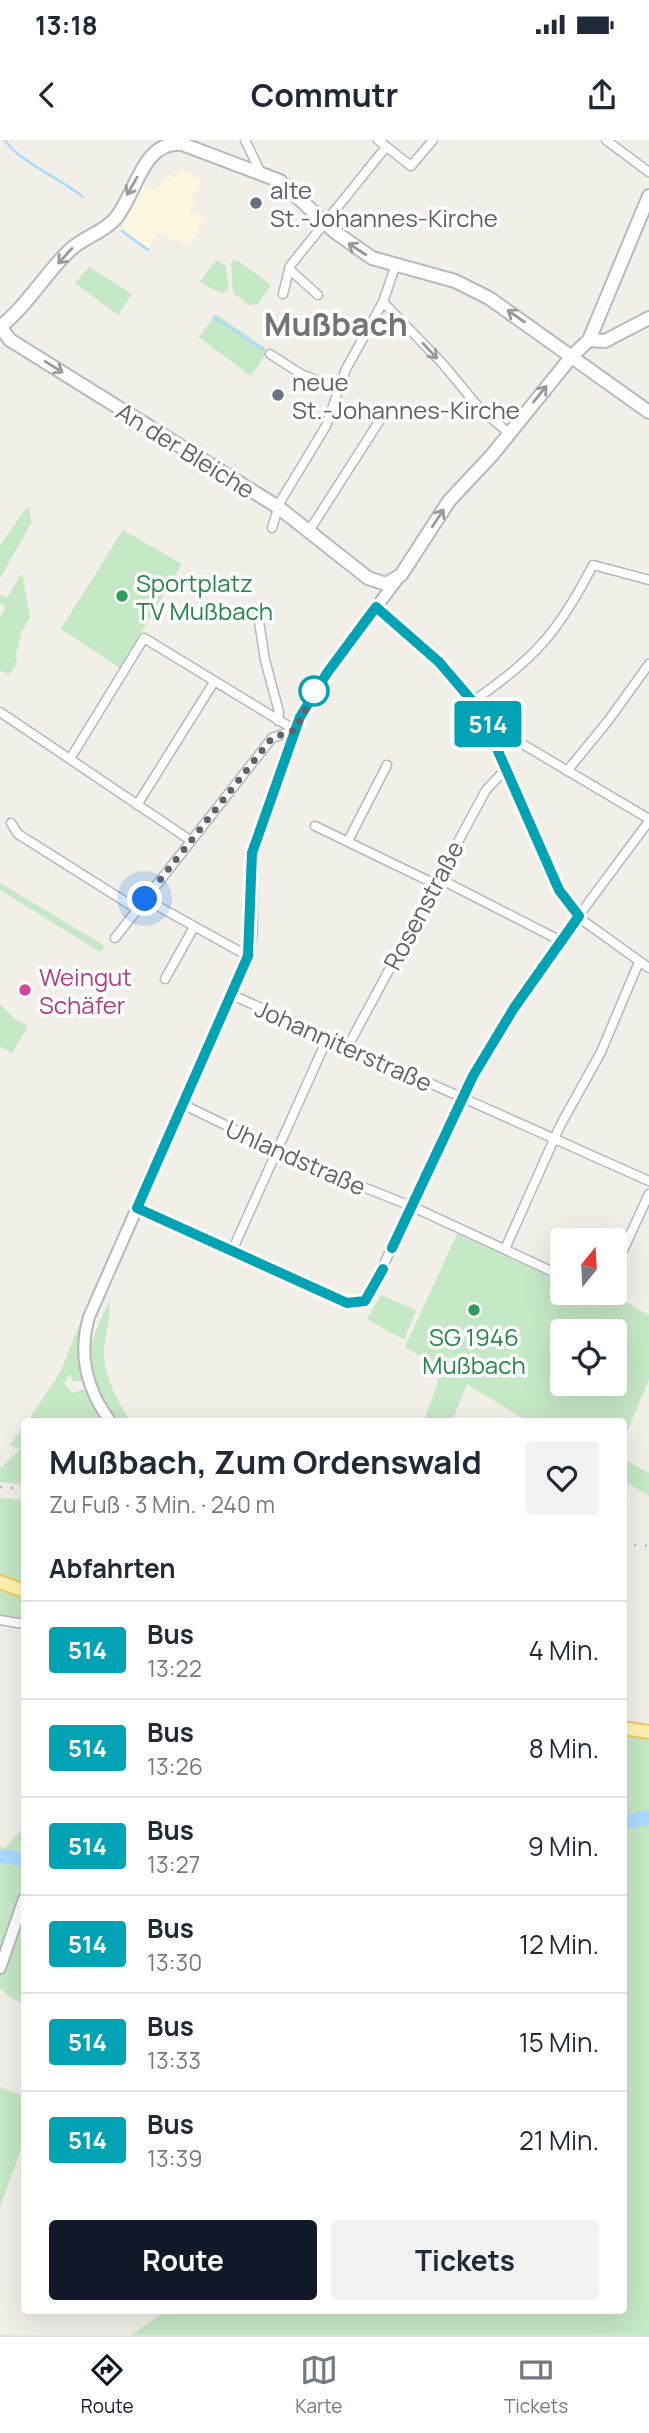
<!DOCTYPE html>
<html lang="de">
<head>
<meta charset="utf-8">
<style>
	body { margin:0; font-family:Manrope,sans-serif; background:#f2f2f3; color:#1f2937; height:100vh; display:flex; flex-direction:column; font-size:26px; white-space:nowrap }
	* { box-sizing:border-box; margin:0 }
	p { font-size:23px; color:#747a83 }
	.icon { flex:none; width:38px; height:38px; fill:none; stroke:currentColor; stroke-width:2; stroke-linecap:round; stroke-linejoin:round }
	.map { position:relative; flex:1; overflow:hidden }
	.sheet { position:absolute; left:21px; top:1278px; width:606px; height:896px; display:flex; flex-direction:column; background:#fff; border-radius:7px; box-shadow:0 7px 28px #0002 }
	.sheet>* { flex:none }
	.badge { padding:0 14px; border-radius:5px; font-size:24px; line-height:46px }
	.needle { width:46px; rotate:18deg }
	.tools { position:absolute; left:550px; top:1088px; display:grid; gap:14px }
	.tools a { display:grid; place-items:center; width:77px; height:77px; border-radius:7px; background:#fff; box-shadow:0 7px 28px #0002; font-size:35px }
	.you { position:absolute; width:35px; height:35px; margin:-18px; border:5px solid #fff; border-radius:50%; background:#1a73e8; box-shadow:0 0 0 10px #1a73e833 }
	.map>.badge { position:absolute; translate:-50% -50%; box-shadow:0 0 0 4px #fff }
	h2 { padding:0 28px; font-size:26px; line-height:63px }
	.round { display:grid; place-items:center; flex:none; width:74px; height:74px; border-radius:7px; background:#f2f2f3 }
	.head { display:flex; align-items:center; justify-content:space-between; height:119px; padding:0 28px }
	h1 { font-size:33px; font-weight:700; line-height:52px }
	.action { display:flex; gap:14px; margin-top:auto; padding:14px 28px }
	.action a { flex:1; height:80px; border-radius:7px; background:#111827; color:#fff; font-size:28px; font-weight:700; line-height:80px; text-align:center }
	.action a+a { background:#f2f2f3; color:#1f2937 }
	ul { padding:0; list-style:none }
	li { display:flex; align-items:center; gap:21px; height:98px; padding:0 28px; border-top:2px solid #e0e1e3 }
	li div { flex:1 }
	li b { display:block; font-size:26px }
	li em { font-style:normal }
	li .badge { min-width:77px; font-weight:700; text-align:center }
	.status { display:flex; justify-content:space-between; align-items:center; height:49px; padding:0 35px; background:#fff; direction:ltr }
	.status svg { height:19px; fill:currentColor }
	header { display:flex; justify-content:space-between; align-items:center; height:91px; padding:0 28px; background:#fff; font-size:32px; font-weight:700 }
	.dock { display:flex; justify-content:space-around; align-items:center; height:98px; border-top:2px solid #e0e1e3; background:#fff; font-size:19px; color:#747a83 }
	.dock a { display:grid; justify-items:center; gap:4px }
	.dock .selected { color:#111827 }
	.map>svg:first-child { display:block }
</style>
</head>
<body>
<div class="status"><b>13:18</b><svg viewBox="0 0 49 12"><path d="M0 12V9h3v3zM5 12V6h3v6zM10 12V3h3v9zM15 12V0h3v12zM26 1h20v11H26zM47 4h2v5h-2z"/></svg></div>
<header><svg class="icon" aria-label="back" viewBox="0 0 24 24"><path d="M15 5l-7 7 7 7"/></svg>Commutr<svg class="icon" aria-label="share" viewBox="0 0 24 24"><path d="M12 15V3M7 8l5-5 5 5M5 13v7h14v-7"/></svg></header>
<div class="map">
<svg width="649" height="2195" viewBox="0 0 649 2195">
	<rect width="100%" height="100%" fill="#f1efe8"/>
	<!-- commercial -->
	<polygon fill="#fef7e0" points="182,30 202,42 192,57 196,61 190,69 206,81 189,104 170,99 160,91 148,108 122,89 131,63 142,42 155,52 169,34 176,38"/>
	<!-- green -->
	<g fill="#c5e8c5" fill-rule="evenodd">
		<polygon points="216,120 225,125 229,148 222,154 200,142"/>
		<polygon points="237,120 271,145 258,164 249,165 233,153 231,121"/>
		<polygon points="89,127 132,154 118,175 75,143"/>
		<polygon points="216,174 265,208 265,215 251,236 199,197"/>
		<polygon points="28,366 32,382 0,438 0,405"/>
		<polygon points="123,390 182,424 120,528 61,489"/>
		<polygon points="22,433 30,478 22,491 15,518 18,521 9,535 0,530 0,477 6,467 0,463 0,455 7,458"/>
		<polygon points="0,743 105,806 100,812 0,750"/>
		<polygon points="0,864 15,879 28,886 12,913 0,906"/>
		<path d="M457,1094L562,1142V1153H609L649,1175V1239L623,1302V1281H527L467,1244L452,1281H424L442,1230L405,1207ZM562,1192H614V1244H562Z"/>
		<polygon points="95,1146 98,1147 81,1219 84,1241 72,1241 71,1233 64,1243 73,1253 86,1248 105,1281 28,1281 60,1233"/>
		<polygon points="381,1155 416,1170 404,1200 367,1179"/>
		<path d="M109,1160C111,1176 106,1192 104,1209C102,1233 118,1263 131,1281H114L95,1252L88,1211Z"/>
		<polygon points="24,1285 24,1344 0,1342 0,1329 20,1309 10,1305"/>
		<polygon points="623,1319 649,1333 649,1356 623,1340"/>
		<polygon points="0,1358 24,1360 24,1447 0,1438"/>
		<polygon points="0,1449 24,1458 24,1480 0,1476"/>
		<polygon points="623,1594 649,1599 649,2195 131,2195 167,2170 623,2170"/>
		<polygon points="24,1687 24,1864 10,1857 0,1848 0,1707 5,1708"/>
		<polygon points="0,1947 24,1956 24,2001 0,2067"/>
	</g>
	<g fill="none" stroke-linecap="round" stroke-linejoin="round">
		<!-- stream -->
		<g stroke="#aadaff" stroke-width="2.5">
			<path d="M5,0C15,19 63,40 83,57"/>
			<polyline points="122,91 148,110"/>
			<polyline points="214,177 264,210"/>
		</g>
		<!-- river -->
		<g stroke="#aadaff" stroke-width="14">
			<polyline points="623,1683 649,1677"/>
			<polyline points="0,1716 24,1719"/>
		</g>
		<!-- minor casing -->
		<g stroke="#b5b8bc" stroke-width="11">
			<g id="minor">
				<polyline points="245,0 260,31"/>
				<polyline points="378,0 411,26 433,0"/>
				<polyline points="606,0 649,32"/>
				<polyline points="289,129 318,155"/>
				<polyline points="283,154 290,126 386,7"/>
				<polyline points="383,162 442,223 481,270 509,293"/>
				<polyline points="270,214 301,234 339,249"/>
				<polyline points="272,388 280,362 326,286 346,229 383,162 395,127"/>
				<polyline points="309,391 380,280"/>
				<polyline points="376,467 439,522 480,570 566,763 578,777 649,828"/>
				<polyline points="258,475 265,520 279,572 278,581"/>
				<path d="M473,561C535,519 559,491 593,425L649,440"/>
				<polyline points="0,572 190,700"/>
				<polyline points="487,583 649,679"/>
				<polyline points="70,619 144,498 295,590"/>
				<polyline points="567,631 608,581 649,524"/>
				<polyline points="137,665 214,542"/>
				<polyline points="11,683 18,694 137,769"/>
				<polyline points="315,686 435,744"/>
				<polyline points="348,701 387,625"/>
				<polyline points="438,738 561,801"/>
				<polyline points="145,759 248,816"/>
				<polyline points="115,798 272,598 295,590"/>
				<polyline points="165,839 194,787"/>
				<polyline points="230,854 649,1041"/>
				<polyline points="348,906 486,650 506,629"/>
				<polyline points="182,964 310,1026 411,1066 562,1136"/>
				<path d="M137,1068L347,1163L365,1161L373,1149C405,1078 435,1005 473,936C523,846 588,764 649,681"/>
				<polyline points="505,1109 560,986 601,912 639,822"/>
				<polyline points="232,1111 328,897"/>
				<polyline points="614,1130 649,1054"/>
				<polyline points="0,1480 24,1484"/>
			</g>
		</g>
		<!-- tertiary casing -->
		<g stroke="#b5b8bc" stroke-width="14">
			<g id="tertiary">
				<path d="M110,1281C87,1250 78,1215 89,1177L248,816L251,796L252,713L300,577L327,533L399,437"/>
				<polyline points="0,1828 24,1759"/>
			</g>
		</g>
		<!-- secondary casing -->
		<g stroke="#b6babf" stroke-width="16">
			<g id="secondary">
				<polyline points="0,187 10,200 278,367 368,438 386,444 401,435 449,361 492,315 572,216 589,200 649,56"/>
				<path d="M0,187C28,165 44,135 69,111C82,98 102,93 114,80C136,57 141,0 182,4L280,41L335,92L372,118L455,141L489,158L649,272"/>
				<polyline points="589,200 605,201 649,178"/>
			</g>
		</g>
		<!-- primary casing -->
		<g stroke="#f2c960" stroke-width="16">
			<g id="primary">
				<polyline points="0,1442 24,1451"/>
				<polyline points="623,1588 649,1592"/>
			</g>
		</g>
		<!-- minor -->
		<use href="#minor" stroke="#fff" stroke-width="8"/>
		<!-- tertiary -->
		<use href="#tertiary" stroke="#fff" stroke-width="10"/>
		<!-- secondary -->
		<use href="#secondary" stroke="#fff" stroke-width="12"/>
		<!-- primary -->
		<use href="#primary" stroke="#fff2af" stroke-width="12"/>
		<!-- rail -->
		<g stroke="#b6b7b8" stroke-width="2.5" stroke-dasharray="2 9" stroke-linecap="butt">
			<polyline points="0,1347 24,1349"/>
			<polyline points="623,1404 649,1406"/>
		</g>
	</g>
	<!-- one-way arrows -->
	<defs><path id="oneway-shaft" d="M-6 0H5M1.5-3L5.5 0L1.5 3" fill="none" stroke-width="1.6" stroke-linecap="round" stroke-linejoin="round" transform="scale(1.75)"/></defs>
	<g stroke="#979a9d">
		<use href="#oneway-shaft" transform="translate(132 46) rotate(120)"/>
		<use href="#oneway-shaft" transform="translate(357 109) rotate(-147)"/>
		<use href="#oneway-shaft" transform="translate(65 116) rotate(132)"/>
		<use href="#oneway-shaft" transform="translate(516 176) rotate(-145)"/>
		<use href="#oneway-shaft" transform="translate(430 211) rotate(47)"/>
		<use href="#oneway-shaft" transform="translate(54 227) rotate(32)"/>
		<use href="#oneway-shaft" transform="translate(540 254) rotate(-51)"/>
		<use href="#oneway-shaft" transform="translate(438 378) rotate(-57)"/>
	</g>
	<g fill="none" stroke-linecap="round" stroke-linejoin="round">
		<!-- line casing -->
		<g stroke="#fff" stroke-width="16">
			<polyline id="line" points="383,1129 365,1161 347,1163 137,1068 248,816 252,713 300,577 327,533 376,467 439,522 480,570 559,750 579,776 514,868 473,936 392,1108"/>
		</g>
		<!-- line -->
		<use href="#line" stroke="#00a3b4" stroke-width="10"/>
		<!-- walk -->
		<polyline stroke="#5f6368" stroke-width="7" stroke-dasharray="0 12.6" points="145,759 272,598 295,590 316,549 314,551"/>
	</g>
	<!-- markers -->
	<g fill="#6b7280" stroke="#fff" stroke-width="2.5">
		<circle cx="256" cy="63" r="7"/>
		<circle cx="278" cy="255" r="7"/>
	</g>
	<g fill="#2e9e5b" stroke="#fff" stroke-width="2.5">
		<circle cx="122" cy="456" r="7"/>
		<circle cx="474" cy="1170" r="7"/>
	</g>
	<circle fill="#fff" stroke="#00a3b4" stroke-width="3.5" cx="314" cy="551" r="14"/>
	<circle fill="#d1479c" stroke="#fff" stroke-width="2.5" cx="25" cy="850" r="7"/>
	<g text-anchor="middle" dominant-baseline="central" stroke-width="7" stroke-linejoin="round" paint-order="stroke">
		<!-- worship labels -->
		<g font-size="24" fill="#5b616d" stroke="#fff" text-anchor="start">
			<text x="270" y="49">alte<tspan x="270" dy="28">St.-Johannes-Kirche</tspan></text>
			<text x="292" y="241">neue<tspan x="292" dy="28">St.-Johannes-Kirche</tspan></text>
		</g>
		<!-- street labels -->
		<g font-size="24" fill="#5f6368" stroke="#fff">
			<text transform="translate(186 310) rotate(32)">An der Bleiche</text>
			<text transform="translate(423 765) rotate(-62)">Rosenstraße</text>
			<text transform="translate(344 905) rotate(24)">Johanniterstraße</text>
			<text transform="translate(296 1017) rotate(24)">Uhlandstraße</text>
		</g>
		<!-- leisure labels -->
		<g font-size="24" fill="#27864d" stroke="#fff" text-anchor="start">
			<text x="136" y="442">Sportplatz<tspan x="136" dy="28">TV Mußbach</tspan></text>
			<text x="474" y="1196" text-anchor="middle">SG 1946<tspan x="474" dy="28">Mußbach</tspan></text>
		</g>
		<!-- hotel labels -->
		<g font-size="24" fill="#b23c85" stroke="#fff" text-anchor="start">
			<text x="39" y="836">Weingut<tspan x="39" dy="28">Schäfer</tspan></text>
		</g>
		<!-- district labels -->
		<g font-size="32" font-weight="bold" fill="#70757a" stroke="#fff">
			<text x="336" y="184">Mußbach</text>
		</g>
	</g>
</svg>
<div class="tools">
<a><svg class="needle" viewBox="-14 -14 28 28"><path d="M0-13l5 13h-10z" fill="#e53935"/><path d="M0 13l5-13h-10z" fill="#747a83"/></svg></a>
<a><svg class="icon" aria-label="locate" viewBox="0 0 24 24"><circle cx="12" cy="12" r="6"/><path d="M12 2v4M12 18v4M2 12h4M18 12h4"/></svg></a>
</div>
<div class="you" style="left:145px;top:759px"></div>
<b class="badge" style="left:488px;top:584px;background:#00a3b4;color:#fff">514</b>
<section class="sheet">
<div class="head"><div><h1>Mußbach, Zum Ordenswald</h1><p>Zu Fuß · 3 Min. · 240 m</p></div><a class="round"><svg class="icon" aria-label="heart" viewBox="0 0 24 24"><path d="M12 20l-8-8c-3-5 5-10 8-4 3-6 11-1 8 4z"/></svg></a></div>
<h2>Abfahrten</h2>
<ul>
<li><span class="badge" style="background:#00a3b4;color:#fff">514</span><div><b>Bus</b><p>13:22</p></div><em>4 Min.</em></li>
<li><span class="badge" style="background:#00a3b4;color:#fff">514</span><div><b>Bus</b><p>13:26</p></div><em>8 Min.</em></li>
<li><span class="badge" style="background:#00a3b4;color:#fff">514</span><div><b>Bus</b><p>13:27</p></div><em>9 Min.</em></li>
<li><span class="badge" style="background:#00a3b4;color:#fff">514</span><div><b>Bus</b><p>13:30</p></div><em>12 Min.</em></li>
<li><span class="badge" style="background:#00a3b4;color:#fff">514</span><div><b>Bus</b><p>13:33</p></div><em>15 Min.</em></li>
<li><span class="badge" style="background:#00a3b4;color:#fff">514</span><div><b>Bus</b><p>13:39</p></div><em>21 Min.</em></li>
</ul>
<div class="action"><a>Route</a><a>Tickets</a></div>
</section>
</div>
<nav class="dock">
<a class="selected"><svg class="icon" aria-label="directions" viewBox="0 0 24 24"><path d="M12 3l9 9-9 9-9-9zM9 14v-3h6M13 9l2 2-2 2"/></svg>Route</a>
<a><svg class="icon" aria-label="map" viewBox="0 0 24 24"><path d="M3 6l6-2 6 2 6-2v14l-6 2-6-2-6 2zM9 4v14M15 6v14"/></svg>Karte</a>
<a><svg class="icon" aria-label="tickets" viewBox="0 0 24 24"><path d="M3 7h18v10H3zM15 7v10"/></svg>Tickets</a>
</nav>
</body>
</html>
